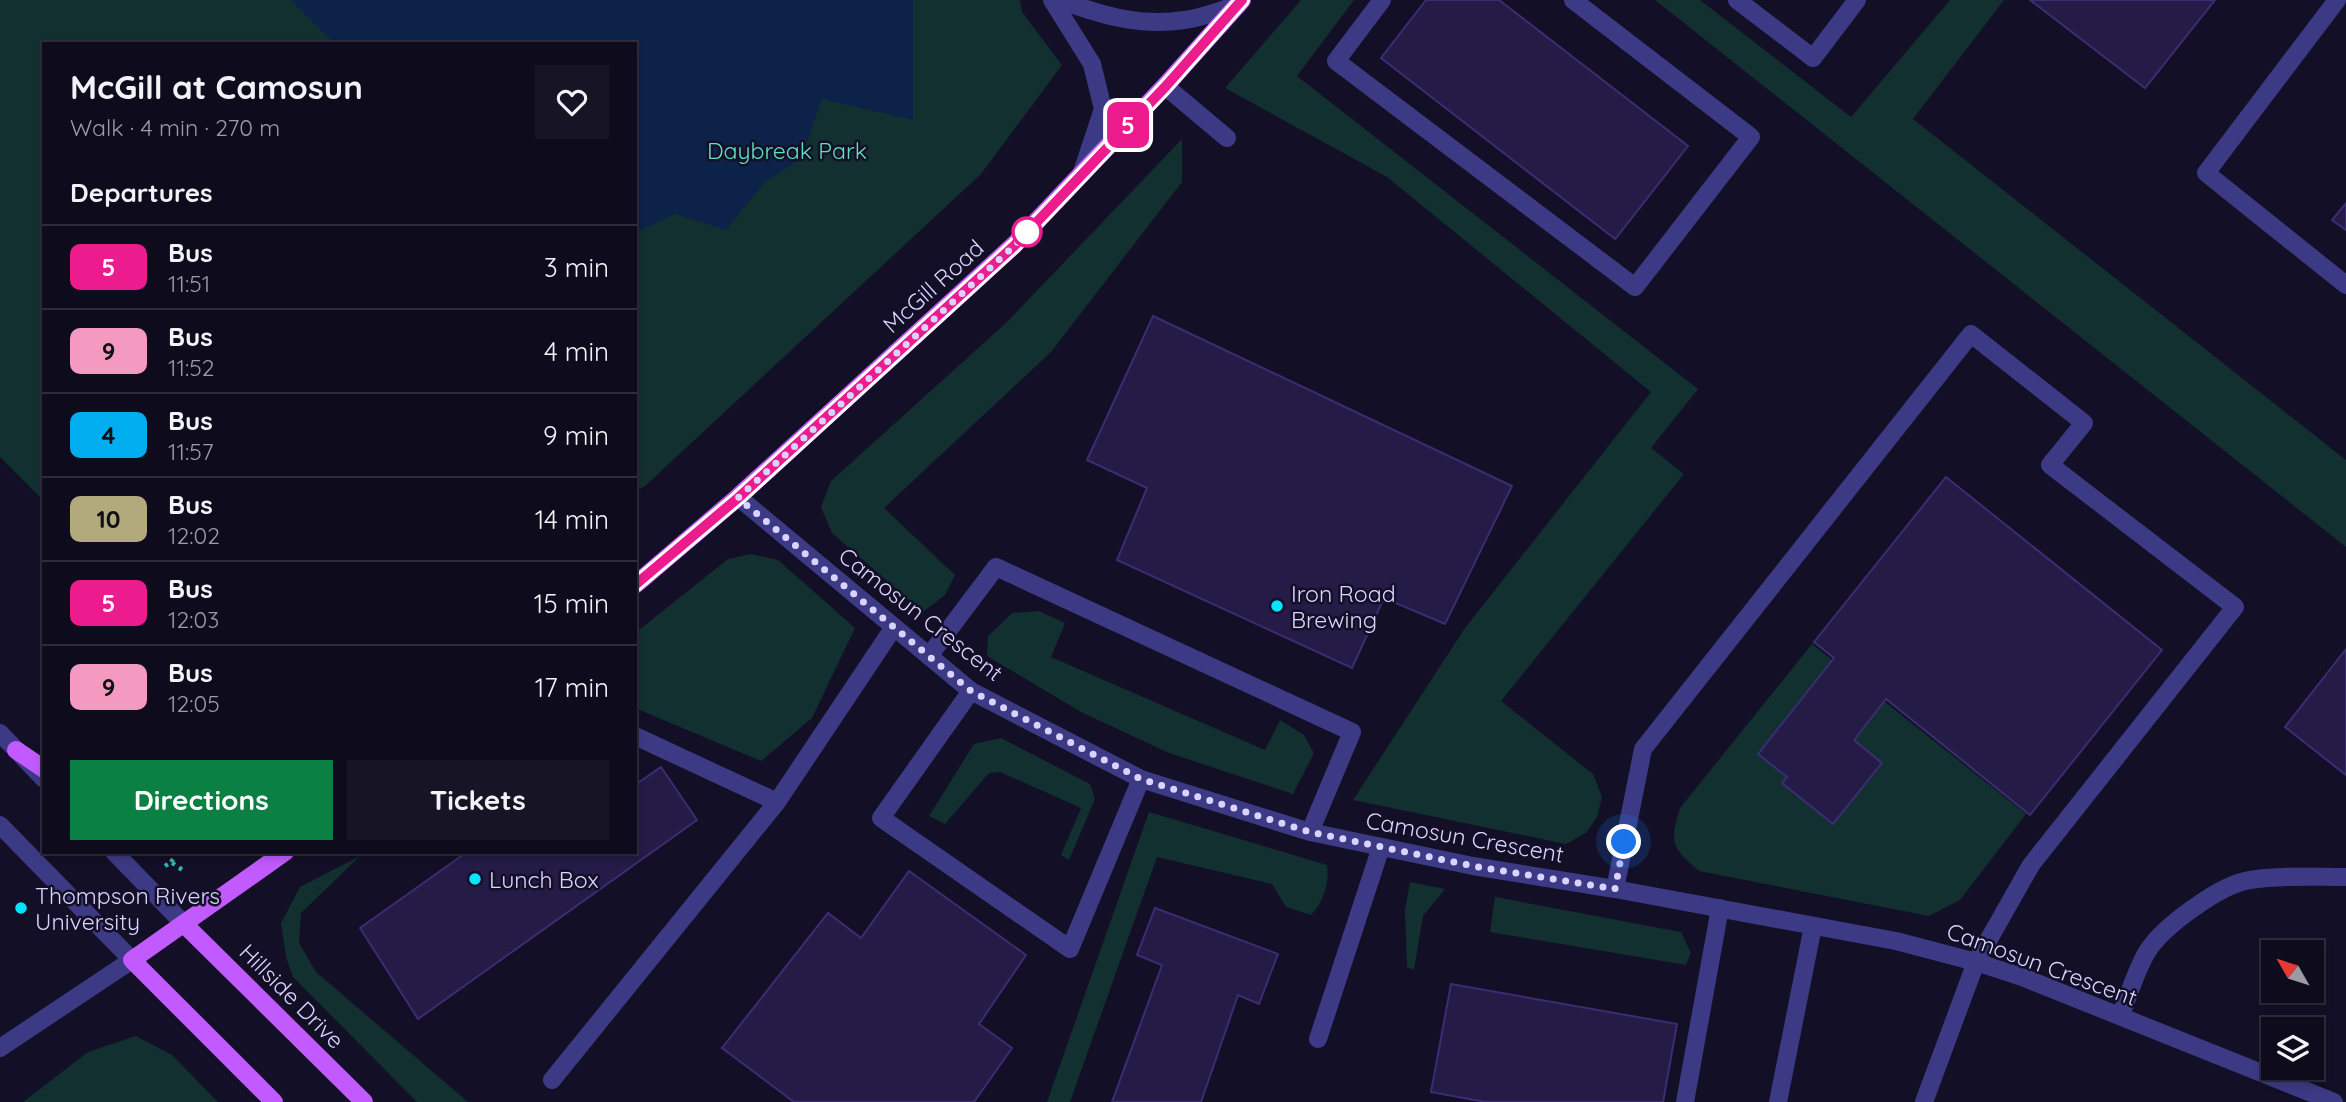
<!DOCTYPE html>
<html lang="en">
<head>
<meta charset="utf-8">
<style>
	body { margin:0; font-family:Quicksand,sans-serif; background:#171425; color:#f1f3f6; height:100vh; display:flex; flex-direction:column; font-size:26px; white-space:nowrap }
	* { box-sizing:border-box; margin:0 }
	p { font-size:23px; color:#9b9ba3 }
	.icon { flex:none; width:38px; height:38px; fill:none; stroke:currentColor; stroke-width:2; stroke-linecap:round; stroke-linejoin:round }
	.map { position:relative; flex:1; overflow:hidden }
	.details { position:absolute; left:42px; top:42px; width:595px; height:812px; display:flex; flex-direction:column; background:#0e0b1c; border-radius:0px; box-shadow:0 4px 10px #0003,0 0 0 2px #2e2b3b }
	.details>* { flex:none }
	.badge { padding:0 14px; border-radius:10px; font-size:24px; line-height:46px }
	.needle { width:46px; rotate:309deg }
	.tools { position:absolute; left:2261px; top:940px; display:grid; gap:14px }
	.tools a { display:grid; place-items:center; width:63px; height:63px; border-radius:0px; background:#0e0b1c; box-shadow:0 4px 10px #0003,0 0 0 2px #2e2b3b; font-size:35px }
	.you { position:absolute; width:35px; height:35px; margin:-18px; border:5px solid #fff; border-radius:50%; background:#1a73e8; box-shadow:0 0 0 10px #1a73e833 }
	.map>.badge { position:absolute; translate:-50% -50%; box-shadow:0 0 0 4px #fff }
	h2 { padding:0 28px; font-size:26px; line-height:63px }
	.round { display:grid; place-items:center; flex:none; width:74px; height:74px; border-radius:0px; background:#171425 }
	.overview { display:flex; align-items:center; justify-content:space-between; height:119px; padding:0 28px }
	h1 { font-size:33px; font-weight:800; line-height:52px }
	.action { display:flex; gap:14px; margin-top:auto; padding:14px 28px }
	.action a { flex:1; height:80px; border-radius:0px; background:#0b8043; color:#fff; font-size:28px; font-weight:800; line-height:80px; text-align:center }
	.action a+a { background:#171425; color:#f1f3f6 }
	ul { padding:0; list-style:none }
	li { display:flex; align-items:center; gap:21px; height:84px; padding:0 28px; border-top:2px solid #2e2b3b }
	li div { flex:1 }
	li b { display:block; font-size:26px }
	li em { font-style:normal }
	li .badge { min-width:77px; font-weight:700; text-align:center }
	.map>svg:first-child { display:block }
</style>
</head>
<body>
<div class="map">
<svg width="2346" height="1102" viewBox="0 0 2346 1102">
	<rect width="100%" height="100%" fill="#130f26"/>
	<!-- green -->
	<g fill="#12302f">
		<polygon points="0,0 1020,0 1022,12 1062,65 981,174 645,486 635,492 635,44 44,44 44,501 0,457"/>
		<polygon points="1301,0 1354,0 1297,76 1698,389 1651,448 1684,474 1501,701 1593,774 1602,797 1597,817 1586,833 1566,844 1353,800 1465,628 1651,392 1387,177 1225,88"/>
		<polygon points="1655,0 1700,0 1851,117 1950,0 2004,0 1913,119 2346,460 2346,547"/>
		<polygon points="1182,139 1182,182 1051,352 884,508 955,575 945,595 923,612 832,533 821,507 831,481 1007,322"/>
		<polygon points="750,554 778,560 855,628 812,718 761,761 635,708 635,633 728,559"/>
		<polygon points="1039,611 1065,623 1051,657 1265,750 1280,720 1304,735 1314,753 1293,794 1169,753 1081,712 987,656 988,636 1012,613"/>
		<path d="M1812,644L2026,814L1960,900L1929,916L1699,871C1672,848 1669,843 1680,808Z"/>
		<polygon points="1001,738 1090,784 1095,799 1069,860 1061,855 1081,808 1000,772 989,773 945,824 929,816 974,744"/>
		<path d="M1149,812L1327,865C1330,882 1323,903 1311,915L1286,907L1272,884L1157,857L1070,1102H1047Z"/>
		<polygon points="360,856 301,913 299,943 316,972 468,1102 417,1102 293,977 286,957 281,923 300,887"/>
		<polygon points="1410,882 1445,889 1423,916 1414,970 1407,967 1405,910"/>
		<polygon points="1495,897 1681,932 1691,953 1686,965 1490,932"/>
		<polygon points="136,1036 172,1055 218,1102 23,1102 88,1052"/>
	</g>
	<!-- water -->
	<polygon fill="#0c2248" points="291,0 913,0 913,120 822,99 802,157 764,183 726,230 675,214 635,233 635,44 335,44"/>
	<!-- building -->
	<g fill="#241b47" stroke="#3b2d73" stroke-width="2">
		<polygon points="1426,0 1499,0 1688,146 1616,238 1615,239 1381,58"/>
		<polygon points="2030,0 2215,0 2145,88"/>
		<polygon points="2346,203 2346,230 2332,220"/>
		<polygon points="1153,316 1512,486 1445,624 1384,598 1352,668 1117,560 1147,488 1087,460"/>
		<polygon points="1946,477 2162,650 2030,815 1886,699 1854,740 1882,763 1833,824 1782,783 1787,777 1758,754 1834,658 1814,642"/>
		<polygon points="2346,649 2346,775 2285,727"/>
		<polygon points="661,767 697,820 418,1019 360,928 467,852 635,852 635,785"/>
		<polygon points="909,871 1026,955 979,1024 1012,1048 974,1102 794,1102 722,1048 828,913 861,938"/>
		<polygon points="1155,908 1278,954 1259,1004 1238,995 1201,1102 1112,1102 1162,965 1137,955"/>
		<polygon points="1451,984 1677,1024 1663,1102 1485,1102 1431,1092"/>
	</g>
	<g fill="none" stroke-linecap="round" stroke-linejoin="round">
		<!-- path -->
		<g stroke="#2fb8b0" stroke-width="4.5" stroke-dasharray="3.5 5" stroke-linecap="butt">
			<polyline points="171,862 178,852"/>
			<polyline points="165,866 171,862 184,871"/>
		</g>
		<!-- minor -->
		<g stroke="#3d3a85" stroke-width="18">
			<polyline points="1052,0 1092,64 1103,109 1081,175"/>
			<path d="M1060,0C1101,15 1140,27 1184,20C1202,18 1220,10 1238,5"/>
			<polyline points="1382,0 1336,61 1635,287 1751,137 1573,0"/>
			<polyline points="1737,0 1813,58 1857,0"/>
			<polyline points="2337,0 2206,173 2346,285"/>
			<polyline points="1165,86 1227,138"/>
			<polyline points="738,497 971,691 1141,779 1310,832 1473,866 1615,889 1896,941 1976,962 2022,977 2334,1102"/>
			<polyline points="929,656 996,567 1352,732 1310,832"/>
			<polyline points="971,691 881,818 1070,949 1141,779"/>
			<polyline points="0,733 44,779"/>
			<polyline points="635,736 777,802"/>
			<polyline points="0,825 132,960 0,1048"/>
			<polyline points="114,852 185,925"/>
			<polyline points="1615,889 1643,749 1971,334 2084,423 2050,465 2235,607 2031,865 1976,962 1924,1102"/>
			<path d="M2120,1016C2129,996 2135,972 2147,952C2162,927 2221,884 2250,880C2282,875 2314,877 2346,877"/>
			<polyline points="1318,1039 1381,847"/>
			<polyline points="552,1080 777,802 894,627"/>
			<polyline points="1685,1102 1720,908"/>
			<polyline points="1778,1102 1813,926"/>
		</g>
		<!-- major -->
		<g stroke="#c25bff" stroke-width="18">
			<polyline points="635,585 738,497 1014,245 1165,86 1242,0"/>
			<polyline points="16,750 44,769"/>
			<polyline points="185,925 364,1102"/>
			<polyline points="274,1102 132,960 285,852"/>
		</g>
	</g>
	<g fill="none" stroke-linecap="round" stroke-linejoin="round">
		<!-- line casing -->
		<g stroke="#fff" stroke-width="16">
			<polyline id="line" points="635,585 738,498 1014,246 1166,86 1242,0"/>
		</g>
		<!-- line -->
		<use href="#line" stroke="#ec1b8e" stroke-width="10"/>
		<!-- walk -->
		<polyline stroke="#d9d4ff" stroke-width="7" stroke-dasharray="0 12.6" points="1027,232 1031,228 1014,246 738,498 971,691 1141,779 1310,832 1473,866 1615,889 1624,842"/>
	</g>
	<!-- markers -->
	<circle fill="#fff" stroke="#ec1b8e" stroke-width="3.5" cx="1027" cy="232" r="14"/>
	<g fill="#00e5ff" stroke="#130f26" stroke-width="2.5">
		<circle cx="1277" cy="606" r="7"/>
		<circle cx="475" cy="879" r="7"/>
		<circle cx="21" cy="908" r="7"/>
	</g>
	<g text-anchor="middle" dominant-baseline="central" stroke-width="5" stroke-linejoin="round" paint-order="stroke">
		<!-- park labels -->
		<g font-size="23" fill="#5fe0c0" stroke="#130f26">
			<text x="787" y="150">Daybreak Park</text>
		</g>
		<!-- street labels -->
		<g font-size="23" fill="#d9d4ff" stroke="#130f26">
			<text transform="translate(933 286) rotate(-42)">McGill Road</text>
			<text transform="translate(921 614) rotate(38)">Camosun Crescent</text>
			<text transform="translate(1465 837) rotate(10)">Camosun Crescent</text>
			<text transform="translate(2042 964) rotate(20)">Camosun Crescent</text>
			<text transform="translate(292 996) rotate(45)">Hillside Drive</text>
		</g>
		<!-- poi labels -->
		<g font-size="23" fill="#d9d4ff" stroke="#130f26" text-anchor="start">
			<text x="1291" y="593">Iron Road<tspan x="1291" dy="26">Brewing</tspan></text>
			<text x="489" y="879">Lunch Box</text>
			<text x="35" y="895">Thompson Rivers<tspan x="35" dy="26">University</tspan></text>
		</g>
	</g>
</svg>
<div class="tools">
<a><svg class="needle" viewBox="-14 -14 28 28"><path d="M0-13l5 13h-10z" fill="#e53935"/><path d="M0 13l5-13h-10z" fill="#9b9ba3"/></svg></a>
<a><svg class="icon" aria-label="layers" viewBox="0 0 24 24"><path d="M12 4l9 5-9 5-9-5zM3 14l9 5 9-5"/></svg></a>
</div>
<div class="you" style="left:1624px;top:842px"></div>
<b class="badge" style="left:1128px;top:125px;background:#ec1b8e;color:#fff">5</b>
<section class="details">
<div class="overview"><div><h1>McGill at Camosun</h1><p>Walk · 4 min · 270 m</p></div><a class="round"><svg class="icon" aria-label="heart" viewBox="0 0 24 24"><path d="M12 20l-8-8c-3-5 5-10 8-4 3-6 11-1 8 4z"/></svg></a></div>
<h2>Departures</h2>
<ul>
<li><span class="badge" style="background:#ec1b8e;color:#fff">5</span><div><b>Bus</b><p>11:51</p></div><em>3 min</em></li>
<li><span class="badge" style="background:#f49ac1;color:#111">9</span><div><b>Bus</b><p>11:52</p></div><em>4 min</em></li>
<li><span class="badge" style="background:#00adef;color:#111">4</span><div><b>Bus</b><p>11:57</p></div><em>9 min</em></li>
<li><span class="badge" style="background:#b2a97d;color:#111">10</span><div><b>Bus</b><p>12:02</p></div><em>14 min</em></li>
<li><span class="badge" style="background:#ec1b8e;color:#fff">5</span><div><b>Bus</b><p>12:03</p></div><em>15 min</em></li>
<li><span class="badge" style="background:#f49ac1;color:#111">9</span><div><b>Bus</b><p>12:05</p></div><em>17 min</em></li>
</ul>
<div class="action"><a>Directions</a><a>Tickets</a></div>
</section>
</div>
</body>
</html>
